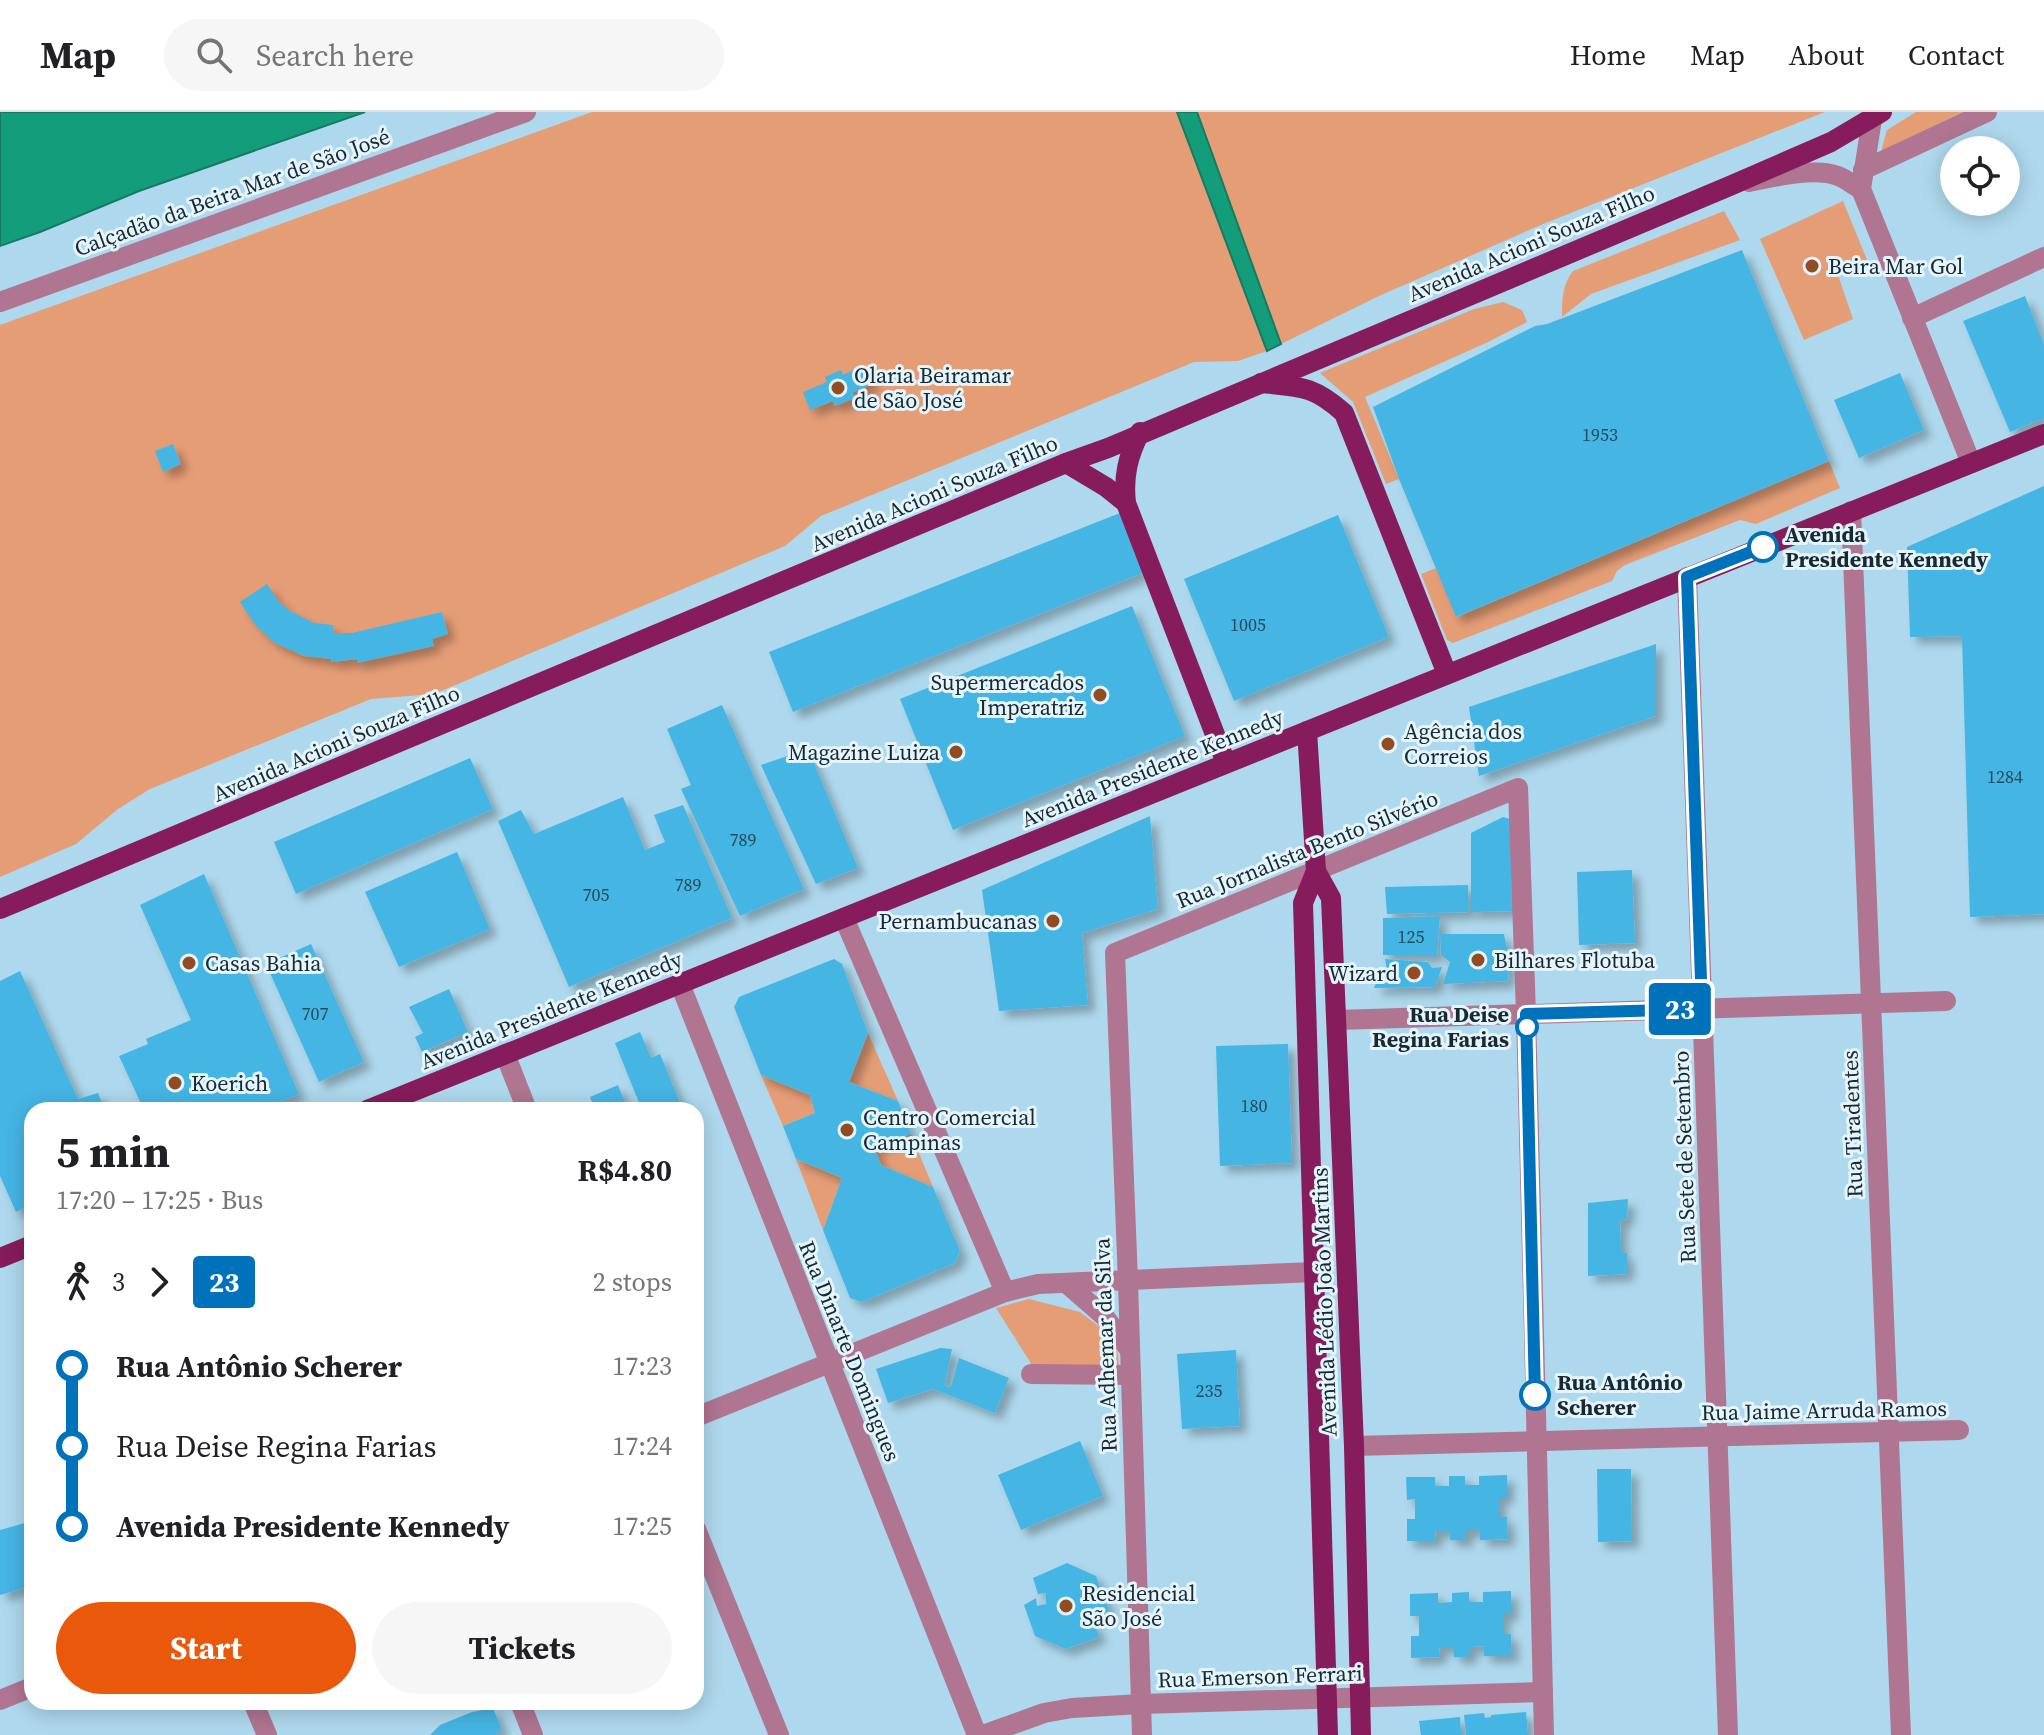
<!DOCTYPE html>
<html lang="en">
<head>
<meta charset="utf-8">
<style>
	body { margin:0; font-family:"Source Serif 4",serif; background:#f6f6f6; color:#202124; height:100vh; display:flex; flex-direction:column; font-size:30px; white-space:nowrap }
	* { box-sizing:border-box; margin:0 }
	p { font-size:26px; color:#757577 }
	.icon { flex:none; width:44px; height:44px; fill:none; stroke:currentColor; stroke-width:2; stroke-linecap:round; stroke-linejoin:round }
	.map { position:relative; flex:1; overflow:hidden }
	.details { position:absolute; left:24px; top:990px; width:680px; height:608px; display:flex; flex-direction:column; background:#fff; border-radius:24px; box-shadow:0 4px 20px #0003 }
	.details>* { flex:none }
	.badge { padding:0 16px; border-radius:6px; font-size:28px; line-height:52px }
	.tools { position:absolute; left:1940px; top:24px; display:grid; gap:16px }
	.tools a { display:grid; place-items:center; width:80px; height:80px; border-radius:50%; background:#fff; box-shadow:0 4px 20px #0003; font-size:40px }
	.map>.badge { position:absolute; translate:-50% -50%; box-shadow:0 0 0 4px #fff }
	.legs { display:flex; align-items:center; gap:12px; height:88px; padding:0 32px; font-size:26px }
	.legs p { margin-inline-start:auto }
	.headline { display:flex; align-items:center; justify-content:space-between; height:136px; padding:0 32px }
	h1 { font-size:44px; font-weight:700; line-height:60px }
	.button { display:flex; gap:16px; margin-top:auto; padding:16px 32px }
	.button a { flex:1; height:92px; border-radius:48px; background:#ea580c; color:#fff; font-size:32px; font-weight:700; line-height:92px; text-align:center }
	.button a+a { background:#f6f6f6; color:#202124 }
	ul { padding:0 32px; list-style:none }
	li { display:flex; align-items:center; gap:28px; height:80px; font-size:30px }
	li i { display:grid; place-items:center; width:12px; height:100%; margin:0 10px; background:currentColor }
	li i::after { content:''; width:20px; height:20px; margin:-10px; border:6px solid; border-radius:50%; background:#fff }
	li p { margin-inline-start:auto }
	li:first-child i { background:linear-gradient(#0000 50%,currentColor 0) }
	li:last-child i { background:linear-gradient(currentColor 50%,#0000 0) }
	header { display:flex; align-items:center; gap:48px; box-sizing:border-box; height:112px; padding:0 40px; background:#fff; border-bottom:2px solid #e0e0e0 }
	header strong { font-size:38px }
	nav { display:flex; gap:44px; margin-inline-start:auto; font-size:28px }
	.search { width:560px; height:72px; background:#f6f6f6; display:flex; align-items:center; gap:20px; box-sizing:border-box; padding:0 28px; border-radius:44px; color:#757577; font-size:30px }
	.map>svg:first-child { display:block }
</style>
</head>
<body>
<header>
<strong>Map</strong>
<div class="search"><svg class="icon" aria-label="search" viewBox="0 0 24 24"><circle cx="10" cy="10" r="6"/><path d="M15 15l6 6"/></svg>Search here</div>
<nav><a>Home</a><a>Map</a><a>About</a><a>Contact</a></nav>
</header>
<div class="map">
<svg width="2044" height="1623" viewBox="0 0 2044 1623">
	<defs>
		<filter id="shadow"><feDropShadow dx="7" dy="7" stdDeviation="4" flood-color="#0004"/></filter>
	</defs>
	<rect width="100%" height="100%" fill="#aed8ed"/>
	<!-- green -->
	<g fill="#e59d76">
		<polygon points="592,0 1177,0 1267,239 1238,249 1194,250 821,404 785,434 434,582 371,587 150,677 118,697 76,732 0,765 0,213"/>
		<polygon points="1197,0 1825,0 1543,112 1379,184 1281,232"/>
		<polygon points="1916,0 1963,0 1881,39 1887,18"/>
		<polygon points="1843,89 1867,148 1837,160 1853,207 1804,228 1760,127"/>
		<path d="M1724,99L1740,128L1591,182L1562,205C1562,188 1562,173 1573,159Z"/>
		<polygon points="1503,190 1522,198 1527,210 1486,231 1365,285 1399,367 1386,372 1353,290 1320,261 1474,197"/>
		<polygon points="1829,349 1840,376 1756,412 1740,408 1625,453 1617,459 1612,469 1453,531 1447,528 1421,462 1436,456 1457,505"/>
		<polygon points="868,921 898,989 849,970"/>
		<polygon points="761,963 810,983 815,1001 783,1014"/>
		<polygon points="911,1022 933,1075 881,1053 874,1035"/>
		<polygon points="796,1047 842,1066 823,1118"/>
		<polygon points="1029,1187 1080,1200 1105,1219 1117,1235 1119,1254 1032,1253 996,1196"/>
	</g>
	<!-- water -->
	<g fill="#149d7a" stroke="#167a64" stroke-width="2">
		<polygon points="0,0 365,0 139,79 40,120 0,134"/>
		<polygon points="1177,0 1197,0 1281,232 1267,239"/>
	</g>
	<!-- building -->
	<g fill="#45b5e4" filter="url(#shadow)">
		<polygon points="1742,138 1829,349 1456,505 1399,367 1373,295 1535,214 1547,212"/>
		<polygon points="2025,184 2044,233 2044,306 2010,320 1963,209"/>
		<polygon points="865,253 873,272 853,280 855,286 835,294 833,289 810,298 803,280 827,270 825,265 841,258 843,263"/>
		<polygon points="1900,261 1924,318 1859,346 1834,288"/>
		<polygon points="173,332 181,352 163,360 155,339"/>
		<polygon points="2044,374 2044,802 1970,805 1962,524 1910,525 1907,435"/>
		<polygon points="1120,401 1143,461 793,600 769,540"/>
		<polygon points="1338,403 1389,525 1234,589 1184,467"/>
		<polygon points="267,472 278,489 290,499 314,511 333,513 333,521 352,521 442,500 448,522 432,527 434,534 357,551 357,547 331,550 331,547 304,544 275,531 256,514 240,490"/>
		<polygon points="1132,494 1185,624 953,718 900,587"/>
		<polygon points="1656,532 1656,604 1479,664 1469,595"/>
		<polygon points="722,593 804,777 740,804 681,677 691,673 667,617"/>
		<polygon points="808,637 858,756 816,772 761,653"/>
		<polygon points="470,646 493,697 296,782 274,730"/>
		<polygon points="623,685 645,738 665,730 654,703 683,693 732,806 569,875 498,709 521,698 534,722"/>
		<polygon points="1150,704 1158,797 1082,821 1088,893 999,899 982,778"/>
		<polygon points="1503,705 1510,707 1512,799 1471,800 1471,721"/>
		<polygon points="457,740 490,817 399,855 365,780"/>
		<polygon points="1632,758 1635,831 1579,833 1577,760"/>
		<polygon points="204,762 299,982 261,998 144,998 119,944 148,932 146,927 191,908 140,793"/>
		<polygon points="1468,773 1469,800 1387,802 1385,775"/>
		<polygon points="1440,804 1437,843 1383,843 1383,806"/>
		<polygon points="1440,822 1504,822 1509,847 1508,869 1443,872 1450,850 1441,843"/>
		<polygon points="311,832 364,950 319,970 266,852"/>
		<polygon points="834,847 842,852 868,921 849,970 898,989 911,1022 874,1035 881,1053 933,1075 960,1139 955,1151 862,1190 850,1186 823,1118 842,1066 796,1047 783,1014 815,1001 810,983 761,963 734,895 739,885"/>
		<polygon points="1385,847 1428,850 1432,856 1442,855 1435,875 1374,876 1378,866 1389,868"/>
		<polygon points="20,859 78,987 98,981 105,998 32,998 32,1092 16,1100 0,1064 0,869"/>
		<polygon points="449,877 468,920 422,940 415,925 423,921 409,895"/>
		<polygon points="640,920 651,946 660,942 683,998 642,998 615,931"/>
		<polygon points="1288,932 1292,1051 1220,1054 1216,934"/>
		<polygon points="618,973 628,998 595,998 590,985"/>
		<polygon points="1628,1087 1627,1107 1620,1108 1621,1141 1627,1141 1627,1162 1588,1164 1588,1091"/>
		<polygon points="940,1236 952,1237 945,1273 948,1275 951,1274 959,1246 1009,1266 995,1301 933,1277 888,1291 876,1257"/>
		<polygon points="1236,1238 1240,1314 1182,1317 1177,1242"/>
		<polygon points="1080,1329 1103,1384 1021,1418 998,1363"/>
		<polygon points="1597,1357 1631,1357 1632,1429 1598,1430"/>
		<polygon points="1507,1363 1507,1385 1499,1385 1499,1405 1507,1405 1508,1427 1480,1428 1480,1418 1466,1418 1466,1428 1450,1428 1449,1419 1435,1419 1436,1429 1407,1429 1407,1407 1415,1407 1415,1387 1407,1388 1406,1365 1435,1365 1435,1374 1449,1374 1449,1364 1465,1364 1465,1373 1479,1373 1479,1364"/>
		<polygon points="32,1409 32,1474 0,1483 0,1418"/>
		<polygon points="1067,1451 1096,1464 1109,1499 1098,1503 1094,1495 1087,1513 1095,1511 1099,1525 1066,1537 1035,1524 1024,1493 1036,1486 1037,1494 1046,1492 1046,1481 1038,1482 1033,1466"/>
		<polygon points="1511,1479 1511,1502 1503,1502 1503,1522 1511,1522 1512,1544 1484,1544 1484,1534 1470,1535 1470,1545 1454,1545 1453,1535 1439,1535 1440,1545 1411,1546 1411,1524 1419,1524 1419,1504 1410,1504 1410,1482 1438,1481 1438,1491 1452,1490 1452,1481 1469,1480 1469,1490 1483,1490 1483,1480"/>
		<polygon points="493,1596 502,1618 496,1621 496,1623 430,1623 440,1613 472,1600"/>
		<polygon points="1526,1600 1528,1623 1466,1623 1464,1603 1484,1601 1485,1606 1491,1605 1491,1603"/>
		<polygon points="1460,1605 1461,1623 1421,1623 1419,1609"/>
	</g>
	<g fill="none" stroke-linecap="round" stroke-linejoin="round">
		<!-- minor -->
		<g stroke="#af7591" stroke-width="20">
			<polyline points="1872,7 1861,77 1971,351"/>
			<polyline points="1863,58 1987,0"/>
			<path d="M1749,70C1773,65 1816,55 1838,64C1846,67 1853,73 1861,77"/>
			<polyline points="0,190 526,0"/>
			<polyline points="1912,206 2044,145"/>
			<polyline points="1851,399 1901,1623"/>
			<polyline points="1687,465 1728,1623"/>
			<polyline points="844,806 1005,1180"/>
			<polyline points="680,872 977,1623"/>
			<polyline points="1337,908 1946,889"/>
			<polyline points="505,942 527,998"/>
			<polyline points="1066,1171 1104,1204 1129,1237"/>
			<polyline points="1031,1262 1131,1263"/>
			<polyline points="696,1305 1005,1180 1038,1172 1313,1160"/>
			<polyline points="1354,1334 1959,1318"/>
			<polyline points="696,1417 779,1623"/>
			<polyline points="0,1588 32,1575"/>
			<polyline points="253,1590 267,1623"/>
			<polyline points="520,1590 533,1623"/>
			<polyline points="983,1623 1044,1601 1072,1596 1141,1592 1543,1580"/>
			<polyline points="1142,1623 1128,1169 1115,841 1518,676 1526,902 1544,1623"/>
		</g>
		<!-- major -->
		<g stroke="#861c5b" stroke-width="20">
			<path d="M1261,271C1300,275 1313,273 1344,301L1447,562"/>
			<path d="M1140,320C1128,344 1123,364 1126,391L1226,651"/>
			<polyline points="1066,351 1106,375 1126,391"/>
			<polyline points="1307,619 1316,759 1331,786 1354,1334 1361,1623"/>
			<polyline points="1316,759 1303,791 1328,1623"/>
			<polyline points="0,797 1066,351 1108,336 1732,73 1831,30 1882,0"/>
			<polyline points="367,998 2044,322"/>
			<polyline points="0,1146 32,1133"/>
		</g>
	</g>
	<g fill="none" stroke-linecap="round" stroke-linejoin="round">
		<!-- line-1 casing -->
		<g stroke="#fff" stroke-width="18">
			<polyline id="line-1" points="1535,1283 1526,902 1702,897 1687,465 1763,435"/>
		</g>
		<!-- line-1 -->
		<use href="#line-1" stroke="#0072bc" stroke-width="12"/>
	</g>
	<!-- markers -->
	<g fill="#914c22" stroke="#e4f5fd" stroke-width="3">
		<circle cx="1812" cy="154" r="8"/>
		<circle cx="838" cy="276" r="8"/>
		<circle cx="1100" cy="583" r="8"/>
		<circle cx="1388" cy="632" r="8"/>
		<circle cx="956" cy="640" r="8"/>
		<circle cx="1053" cy="809" r="8"/>
		<circle cx="1478" cy="848" r="8"/>
		<circle cx="189" cy="851" r="8"/>
		<circle cx="1414" cy="861" r="8"/>
		<circle cx="175" cy="971" r="8"/>
		<circle cx="847" cy="1018" r="8"/>
		<circle cx="1066" cy="1494" r="8"/>
	</g>
	<g fill="#fff" stroke="#0072bc" stroke-width="4">
		<circle cx="1763" cy="435" r="14"/>
		<circle cx="1527" cy="915" r="10"/>
		<circle cx="1535" cy="1283" r="14"/>
	</g>
	<g text-anchor="middle" dominant-baseline="central" stroke-width="6" stroke-linejoin="round" paint-order="stroke">
		<!-- number labels -->
		<g font-size="18" fill="#244c5e">
			<text x="1600" y="322">1953</text>
			<text x="1248" y="512">1005</text>
			<text x="2005" y="664">1284</text>
			<text x="743" y="727">789</text>
			<text x="688" y="772">789</text>
			<text x="596" y="782">705</text>
			<text x="1411" y="824">125</text>
			<text x="315" y="901">707</text>
			<text x="1254" y="993">180</text>
			<text x="1209" y="1278">235</text>
		</g>
		<!-- street labels -->
		<g font-size="22" fill="#192931" stroke="#e4f5fd">
			<text transform="translate(232 80) rotate(-20)">Calçadão da Beira Mar de São José</text>
			<text transform="translate(1531 131) rotate(-23)">Avenida Acioni Souza Filho</text>
			<text transform="translate(934 381) rotate(-23)">Avenida Acioni Souza Filho</text>
			<text transform="translate(336 631) rotate(-23)">Avenida Acioni Souza Filho</text>
			<text transform="translate(1152 656) rotate(-22)">Avenida Presidente Kennedy</text>
			<text transform="translate(1307 737) rotate(-22)">Rua Jornalista Bento Silvério</text>
			<text transform="translate(551 898) rotate(-22)">Avenida Presidente Kennedy</text>
			<text transform="translate(1852 1012) rotate(-92)">Rua Tiradentes</text>
			<text transform="translate(1684 1045) rotate(-92)">Rua Sete de Setembro</text>
			<text transform="translate(1324 1190) rotate(-92)">Avenida Lédio João Martins</text>
			<text transform="translate(1105 1233) rotate(-92)">Rua Adhemar da Silva</text>
			<text transform="translate(850 1239) rotate(68)">Rua Dinarte Domingues</text>
			<text transform="translate(1824 1298) rotate(-1)">Rua Jaime Arruda Ramos</text>
			<text transform="translate(1260 1564) rotate(-2)">Rua Emerson Ferrari</text>
		</g>
		<!-- poi labels -->
		<g font-size="22" fill="#192931" stroke="#e4f5fd" text-anchor="start">
			<text x="1828" y="154">Beira Mar Gol</text>
			<text x="854" y="263">Olaria Beiramar<tspan x="854" dy="25">de São José</tspan></text>
			<text x="1084" y="570" text-anchor="end">Supermercados<tspan x="1084" dy="25">Imperatriz</tspan></text>
			<text x="1404" y="619">Agência dos<tspan x="1404" dy="25">Correios</tspan></text>
			<text x="940" y="640" text-anchor="end">Magazine Luiza</text>
			<text x="1037" y="809" text-anchor="end">Pernambucanas</text>
			<text x="1494" y="848">Bilhares Flotuba</text>
			<text x="205" y="851">Casas Bahia</text>
			<text x="1398" y="861" text-anchor="end">Wizard</text>
			<text x="191" y="971">Koerich</text>
			<text x="863" y="1005">Centro Comercial<tspan x="863" dy="25">Campinas</tspan></text>
			<text x="1082" y="1481">Residencial<tspan x="1082" dy="25">São José</tspan></text>
		</g>
		<!-- stop labels -->
		<g font-size="22" font-weight="bold" fill="#192931" stroke="#e4f5fd" text-anchor="start">
			<text x="1785" y="422">Avenida<tspan x="1785" dy="25">Presidente Kennedy</tspan></text>
			<text x="1509" y="902" text-anchor="end">Rua Deise<tspan x="1509" dy="25">Regina Farias</tspan></text>
			<text x="1557" y="1270">Rua Antônio<tspan x="1557" dy="25">Scherer</tspan></text>
		</g>
	</g>
</svg>
<div class="tools">
<a><svg class="icon" aria-label="locate" viewBox="0 0 24 24"><circle cx="12" cy="12" r="6"/><path d="M12 2v4M12 18v4M2 12h4M18 12h4"/></svg></a>
</div>
<b class="badge" style="left:1680px;top:897px;background:#0072bc;color:#fff">23</b>
<section class="details">
<div class="headline"><div><h1>5 min</h1><p>17:20 – 17:25 · Bus</p></div><b>R$4.80</b></div>
<div class="legs"><svg class="icon" aria-label="walk" viewBox="0 0 24 24"><circle cx="13" cy="4" r="2"/><path d="M13 8l-2 6 4 7M11 14l-3 7M7 12l3-4h3l4 4"/></svg>3<svg class="icon" aria-label="forward" viewBox="0 0 24 24"><path d="M9 5l7 7-7 7"/></svg><b class="badge" style="background:#0072bc;color:#fff">23</b><p>2 stops</p></div>
<ul>
<li><i style="color:#0072bc"></i><b>Rua Antônio Scherer</b><p>17:23</p></li>
<li><i style="color:#0072bc"></i><span>Rua Deise Regina Farias</span><p>17:24</p></li>
<li><i style="color:#0072bc"></i><b>Avenida Presidente Kennedy</b><p>17:25</p></li>
</ul>
<div class="button"><a>Start</a><a>Tickets</a></div>
</section>
</div>
</body>
</html>
